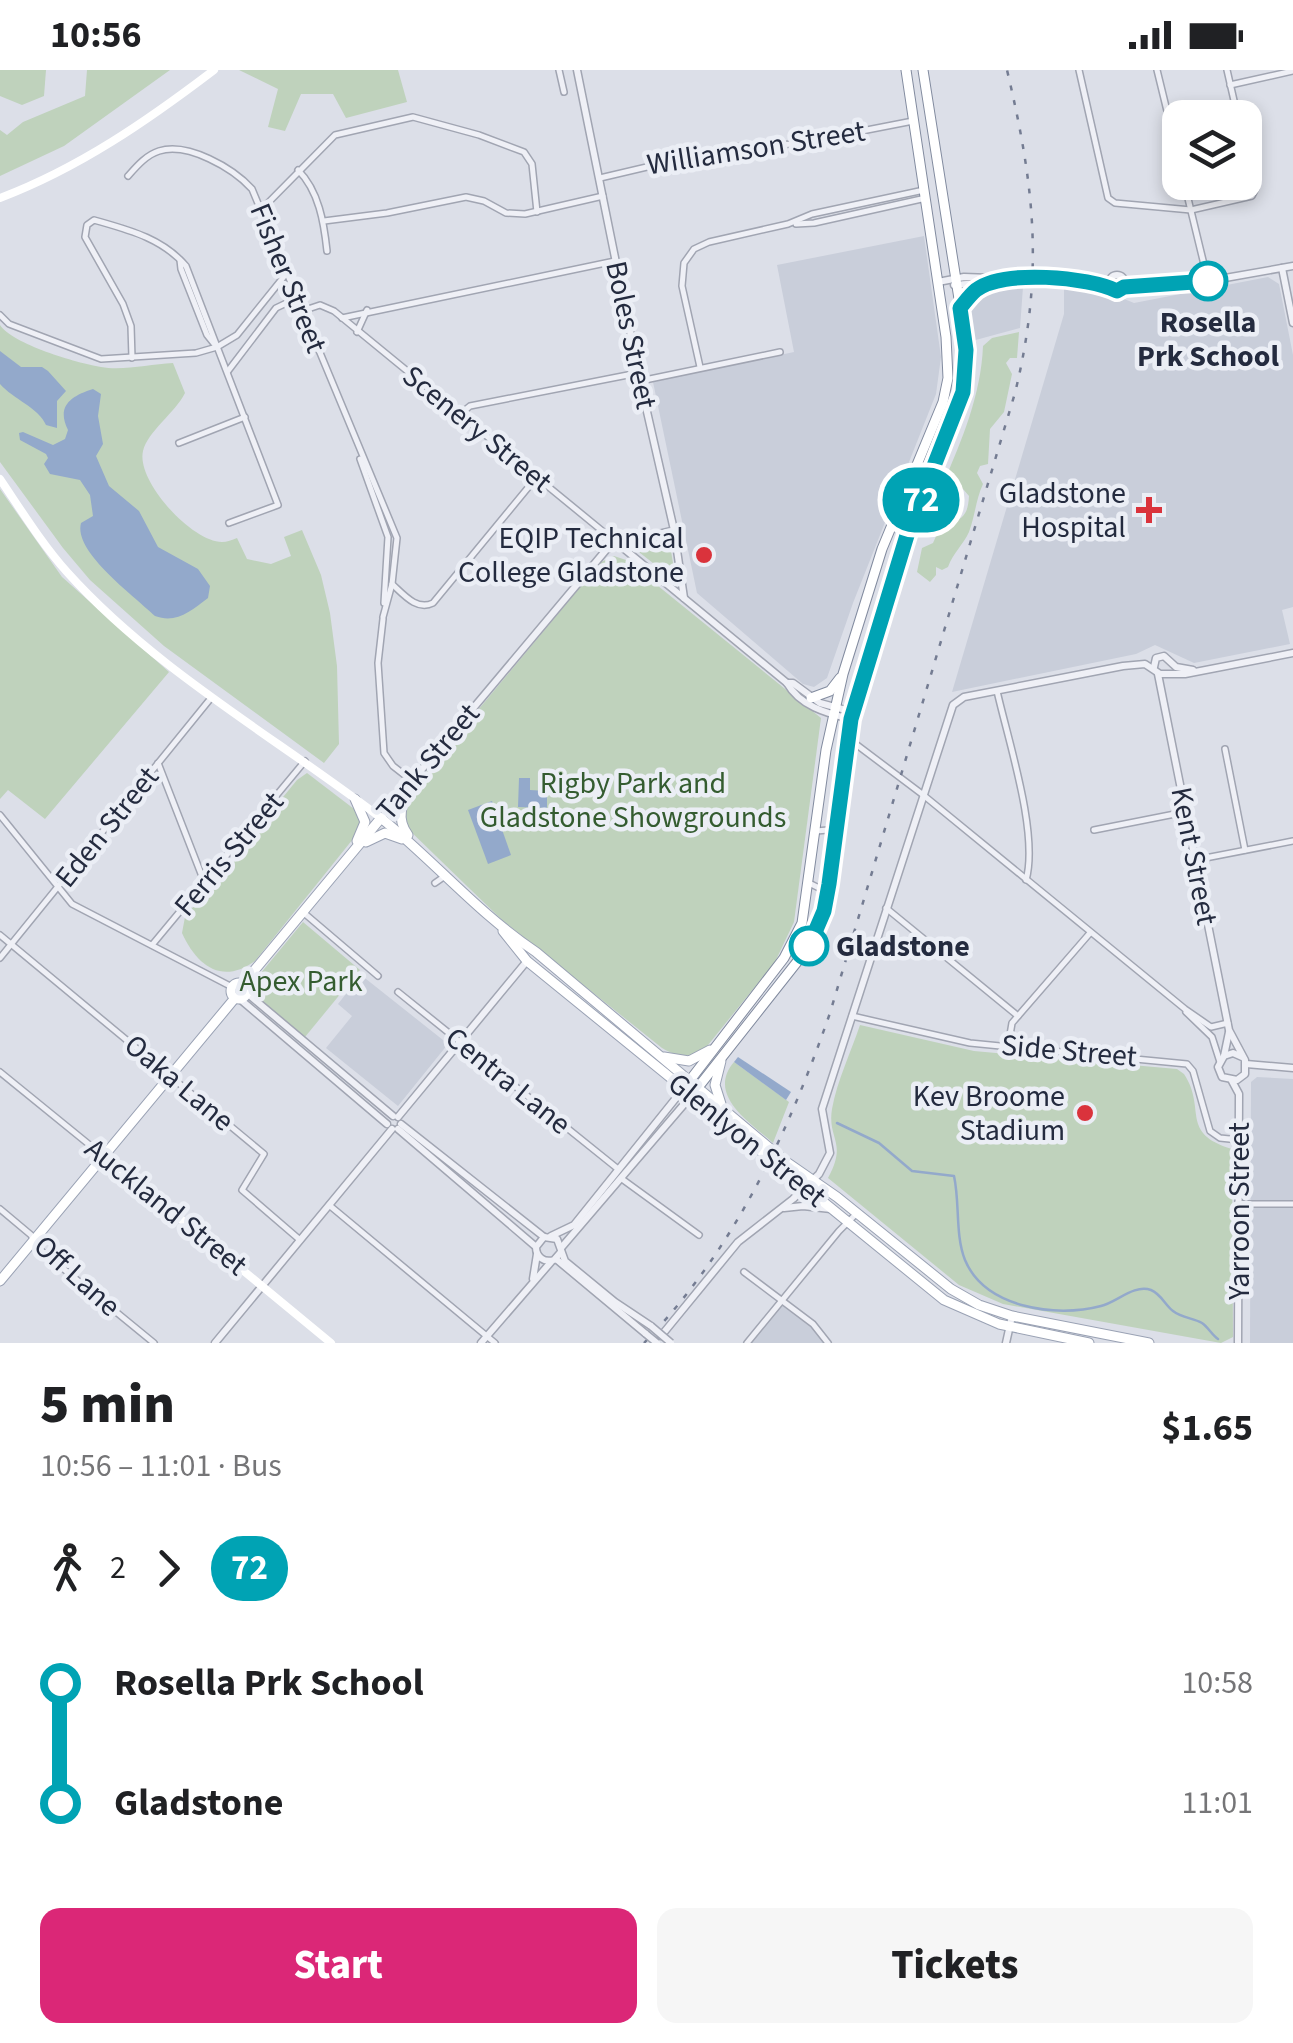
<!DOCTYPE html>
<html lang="en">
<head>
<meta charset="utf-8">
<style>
	body { margin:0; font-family:"Source Sans 3",sans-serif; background:#f6f6f6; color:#202124; height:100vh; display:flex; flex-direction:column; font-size:38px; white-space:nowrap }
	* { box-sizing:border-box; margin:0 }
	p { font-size:32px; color:#757577 }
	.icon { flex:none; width:55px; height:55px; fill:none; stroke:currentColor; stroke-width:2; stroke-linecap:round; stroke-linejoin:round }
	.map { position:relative; height:1273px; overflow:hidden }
	.sheet { display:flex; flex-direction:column; background:#fff; flex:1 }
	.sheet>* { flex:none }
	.badge { padding:0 20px; border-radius:32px; font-size:35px; line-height:65px }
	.buttons { position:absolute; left:1162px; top:30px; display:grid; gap:20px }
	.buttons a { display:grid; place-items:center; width:100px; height:100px; border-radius:20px; background:#fff; box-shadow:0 5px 15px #0003; font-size:50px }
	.map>.badge { position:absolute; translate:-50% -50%; box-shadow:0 0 0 5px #fff }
	.legs { display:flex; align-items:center; gap:15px; height:110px; padding:0 40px; font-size:32px }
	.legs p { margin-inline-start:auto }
	.headline { display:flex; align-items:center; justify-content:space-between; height:170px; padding:0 40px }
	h1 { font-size:55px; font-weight:800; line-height:75px }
	.button { display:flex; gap:20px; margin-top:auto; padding:20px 40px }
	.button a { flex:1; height:115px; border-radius:20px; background:#db2777; color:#fff; font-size:40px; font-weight:800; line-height:115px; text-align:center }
	.button a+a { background:#f6f6f6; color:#202124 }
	ul { padding:0 40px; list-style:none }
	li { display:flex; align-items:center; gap:35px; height:120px; font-size:38px }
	li i { display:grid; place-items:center; width:15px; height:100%; margin:0 12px; background:currentColor }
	li i::after { content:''; width:25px; height:25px; margin:-12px; border:8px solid; border-radius:50%; background:#fff }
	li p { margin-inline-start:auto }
	li:first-child i { background:linear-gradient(#0000 50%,currentColor 0) }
	li:last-child i { background:linear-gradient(currentColor 50%,#0000 0) }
	.status { display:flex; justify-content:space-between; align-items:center; height:70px; padding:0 50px; background:#fff; direction:ltr }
	.status svg { height:28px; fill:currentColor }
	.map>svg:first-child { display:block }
</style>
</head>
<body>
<div class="status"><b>10:56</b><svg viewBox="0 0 49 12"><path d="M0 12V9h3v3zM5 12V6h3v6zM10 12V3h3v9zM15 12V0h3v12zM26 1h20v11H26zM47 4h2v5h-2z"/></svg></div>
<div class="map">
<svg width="1293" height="1273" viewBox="0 0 1293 1273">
	<rect width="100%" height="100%" fill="#dcdfe8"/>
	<!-- built -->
	<g fill="#c9ceda">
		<polygon points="924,166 941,287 936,324 853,533 827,608 814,617 803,614 697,523 653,312 794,282 777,195"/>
		<polygon points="1268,207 1279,214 1293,285 1293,537 1282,540 1290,574 1194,593 1155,575 1136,584 952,622 1064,244 1064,218 1117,226 1134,233"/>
		<polygon points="1023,217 1020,258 972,271 968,243 978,226 985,222"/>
		<polygon points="361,905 448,974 398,1036 326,978 352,946 338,934"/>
		<polygon points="1257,1007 1293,1009 1293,1273 1250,1273 1251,1012"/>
		<polygon points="782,1231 813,1254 828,1273 747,1273"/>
	</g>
	<!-- green -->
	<g fill="#bfd2bc">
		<polygon points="0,0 46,0 44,26 22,35 0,26"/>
		<polygon points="87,0 170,0 64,76 0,106 0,60 7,65 23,52 85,26"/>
		<polygon points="239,0 398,0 407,32 346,48 333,24 301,24 285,61 268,57 278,19"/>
		<path d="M0,255C12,274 77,293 101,297C123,301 150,294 173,293L185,323C175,343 148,361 143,381C136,411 192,472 222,472C227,472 232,470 237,468L247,489L271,494L291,486L284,467L302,460L321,505L330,543L337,596L339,674L324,693L164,576L90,510L63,478L0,392Z"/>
		<path d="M1019,262L1017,288H1010L1006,293L1012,304L1004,342L990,359L988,394L980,396L977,403L983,414C976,429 975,446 969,462C963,475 953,483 948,497L942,500L936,497V505L930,512L917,502L922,478L933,473L937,464L925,462L927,442L932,430C932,444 937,449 950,454C965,448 968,442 969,426L963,419L943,414C962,370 981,325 983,276L992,268Z"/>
		<polygon points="0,419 62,507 169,602 45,749 8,720 0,729"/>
		<polygon points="663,470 670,475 676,511 635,479 637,475"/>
		<path d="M614,486L626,490L821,648L794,852L775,892L704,980C689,988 677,987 662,978L502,850L405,756L403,746L414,717L601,492Z"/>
		<path d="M307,703L358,742L360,748L357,764L255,891C222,915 197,896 182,863L185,847L297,710Z"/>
		<polygon points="303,852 360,900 305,967 260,930 251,915"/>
		<path d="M860,955L974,981L1177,999L1184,1004C1207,1039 1179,1063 1232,1079L1233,1267L1221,1273L1003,1234L959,1215L828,1108C848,1072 827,1069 832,1039C837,1011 851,982 860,955Z"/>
		<path d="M734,992L789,1032L773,1073C750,1052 706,1025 734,992Z"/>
	</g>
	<!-- water -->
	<g fill="#93a9cb">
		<path d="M0,281L21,297H42L48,301L66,321L57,331V358L46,355C39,338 13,329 0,314Z"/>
		<path d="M93,319L101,324L98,346L103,374L96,386L109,416L139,441L158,477L198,499L210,516L208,528C191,541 176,554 155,546C135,526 73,482 81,453L93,446L90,425L80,410L50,404L44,394L48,388L46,384L20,370L19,363L23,362L53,375L65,369L68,360C56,336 71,326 93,319Z"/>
		<polygon points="519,708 530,708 530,720 547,721 547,738 518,737"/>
		<polygon points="492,731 511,785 488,794 468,740"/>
		<polygon points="738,987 791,1022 786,1030 734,992"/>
	</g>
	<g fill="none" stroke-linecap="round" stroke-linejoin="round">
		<!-- stream -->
		<path stroke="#93a9cb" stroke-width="2.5" d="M837,1053L879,1073L912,1101L954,1106C960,1133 955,1165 965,1190C985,1238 1056,1248 1101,1236C1117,1232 1134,1214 1151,1220C1161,1224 1165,1235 1173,1241C1182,1248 1193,1248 1202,1253C1208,1257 1212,1265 1218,1269"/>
		<!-- minor casing -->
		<g stroke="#a1a5b2" stroke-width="8">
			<g id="minor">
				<polyline points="559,0 564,22"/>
				<polyline points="1079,0 1108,128 1115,133 1191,140 1252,126 1256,118 1245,76"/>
				<polyline points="1157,0 1180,94"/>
				<polyline points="1227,0 1238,48"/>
				<polyline points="1230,15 1293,1"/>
				<path d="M298,100C319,121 324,153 327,181"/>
				<path d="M128,106C136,97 146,85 159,81C188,72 233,98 252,119L397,468L392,514L383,547"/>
				<polyline points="600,108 732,77 795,74 913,51"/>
				<polyline points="1184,112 1208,211"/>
				<polyline points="261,140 335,65 413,47 479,65 524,82 532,94 537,142"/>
				<polyline points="324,151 387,143 466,127 484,131 506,143 525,144 603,126"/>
				<polyline points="796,154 814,153 926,128"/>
				<polyline points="180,190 181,199 207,265 215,275"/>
				<polyline points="302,241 320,235 334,241 617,473 674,460"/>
				<polyline points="0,245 9,254 101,289 196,283 217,277 237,265 286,204"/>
				<polyline points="342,248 615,191"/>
				<polyline points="357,262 367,240"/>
				<path d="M132,288L131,256L123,234L85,167L87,155L94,150C129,160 162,168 186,196L278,435L229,453"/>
				<polyline points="700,297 682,216 684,193 694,179 709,172 788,154 812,144 924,120"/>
				<polyline points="228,301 276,238 297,228"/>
				<polyline points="640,311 780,282"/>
				<polyline points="459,345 470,336 638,303"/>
				<polyline points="179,373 245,347"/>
				<polyline points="360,389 388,467 384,533"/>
				<path d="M392,514C404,525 417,541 433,533L536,408"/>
				<polyline points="383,549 378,593 384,683 393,696 411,710"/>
				<path d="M997,621C1008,670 1039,764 1026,810"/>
				<polyline points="849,669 922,724 1185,939 1211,957 1228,953"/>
				<polyline points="1225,679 1245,780"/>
				<polyline points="158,693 205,814"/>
				<polyline points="0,745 72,834 232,917"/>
				<polyline points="1094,760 1185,742"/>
				<polyline points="816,761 828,760 833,768"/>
				<polyline points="1195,790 1293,771"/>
				<polyline points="435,813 445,806"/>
				<polyline points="809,813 823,820 827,816"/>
				<polyline points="886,838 1018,946"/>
				<polyline points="304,843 378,906"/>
				<polyline points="0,865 264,1084 242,1120 300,1170"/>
				<polyline points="152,875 305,691"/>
				<polyline points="0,888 211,628"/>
				<polyline points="398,922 618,1099"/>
				<polyline points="1186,942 1212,967 1220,992"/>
				<polyline points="852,946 970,973 1187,994 1193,1001 1210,1061 1220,1068 1239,1070"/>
				<polyline points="1008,977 1012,953 1090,863"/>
				<polyline points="0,1002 102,1085"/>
				<polyline points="622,1109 699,1165"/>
				<polyline points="1239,1134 1293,1134"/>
				<polyline points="329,1135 495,1273"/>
				<polyline points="0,1139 31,1165 38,1178 154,1273"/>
				<polyline points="744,1202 813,1254 828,1273"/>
				<polyline points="747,1273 839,1161 857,1143"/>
			</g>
		</g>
		<!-- tertiary casing -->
		<g stroke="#a1a5b2" stroke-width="9">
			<g id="tertiary">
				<polyline points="577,0 640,311 674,460 684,528"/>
				<polyline points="1282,198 1293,253"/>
				<circle cx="1117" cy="213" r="8"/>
				<polyline points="1055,208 1110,217"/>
				<polyline points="938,212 964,207 1018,209"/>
				<polyline points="954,215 1006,211"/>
				<polyline points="1124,217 1208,211 1293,196"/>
				<polyline points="1154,597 1156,588 1164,586 1176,597 1193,600"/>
				<polyline points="1158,604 1229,960 1245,990 1245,1004 1237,1010 1222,1007 1218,997 1224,986 1233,983 1242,987"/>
				<polyline points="787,613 793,613 820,633 853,642"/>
				<path d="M381,748L606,480L617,473L787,613C800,636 826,643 850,649"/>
				<polyline points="248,924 393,1046"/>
				<polyline points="241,930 387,1054"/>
				<polyline points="1224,986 1229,962"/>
				<polyline points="1246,994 1293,998"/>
				<polyline points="1232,1011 1239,1024 1238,1273"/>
				<polyline points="398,1047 527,891"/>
				<polyline points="401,1054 544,1167"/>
				<polyline points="398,1059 535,1176"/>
				<polyline points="784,1138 803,1136 831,1139"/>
				<polyline points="551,1166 574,1155 684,1018"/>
				<polyline points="561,1178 692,1025"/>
				<path d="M561,1182L554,1190C544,1193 536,1187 536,1177L544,1167L557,1169L565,1191L615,1232L651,1256"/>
				<polyline points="556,1189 646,1264"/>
				<polyline points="533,1209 537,1184"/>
				<polyline points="661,1266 738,1172 793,1129 819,1104 830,1083 822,1039 953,635 964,627 1123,596 1145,594 1160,604 1185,604 1293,583"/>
				<polyline points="215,1273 392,1059"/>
				<polyline points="481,1273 551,1192"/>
				<polyline points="1006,1273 1012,1246"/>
			</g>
		</g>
		<!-- primary casing -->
		<g stroke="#9aa2b4" stroke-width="11">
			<g id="primary">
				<polyline points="355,729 365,752 357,771"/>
				<path d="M408,765C394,746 404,730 413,711"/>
				<polyline points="366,772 385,763 402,769"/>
				<polyline points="503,861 527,891 944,1230 999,1254 1089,1273"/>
				<circle cx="239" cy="921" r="8"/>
				<path d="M243,914L381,748C434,791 479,844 536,882L785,1091L837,1127L951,1219L979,1235L1012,1246L1149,1273"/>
				<polyline points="664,987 689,991 710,980"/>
				<polyline points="721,991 715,1015 721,1034"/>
				<polyline points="0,1211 235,928"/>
			</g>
		</g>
		<!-- trunk casing -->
		<g stroke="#828b9f" stroke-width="11">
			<g id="trunk">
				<polyline points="960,238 974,221 988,214"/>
				<polyline points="811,628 830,621 840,608"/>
				<polyline points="684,1018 784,888 802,853 826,680 843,604 882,479 943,332 948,308 946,267 906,0"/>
				<polyline points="692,1025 797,892 817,859 829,814 851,649 908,463 963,322 965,267 923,0"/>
			</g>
		</g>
		<!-- minor -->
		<use href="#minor" stroke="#eff0f6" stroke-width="5"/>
		<!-- tertiary -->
		<use href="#tertiary" stroke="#eff0f6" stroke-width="6"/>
		<!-- secondary -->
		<g stroke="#fff" stroke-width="8">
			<path d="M0,128C79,98 147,51 214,0"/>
			<path d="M0,409C21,440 42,474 67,502C156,601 277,668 381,748"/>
			<polyline points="103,1085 331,1273"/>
		</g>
		<!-- primary -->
		<use href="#primary" stroke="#fff" stroke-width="9"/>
		<!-- trunk -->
		<use href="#trunk" stroke="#fff" stroke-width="9"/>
		<!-- rail -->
		<path stroke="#747c92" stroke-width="2.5" stroke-dasharray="5 10" stroke-linecap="butt" d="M644,1273C734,1180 788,1064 830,943L1015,323C1044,204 1035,118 1007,0"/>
		<!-- tertiary-bridge casing -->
		<g stroke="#a1a5b2" stroke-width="9" stroke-linecap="butt">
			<g id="tertiary-bridge">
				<polyline points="1018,209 1055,208"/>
				<polyline points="651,1256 671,1273"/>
				<polyline points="646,1264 657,1273"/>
			</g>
		</g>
		<!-- tertiary-bridge -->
		<use href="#tertiary-bridge" stroke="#eff0f6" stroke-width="6"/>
	</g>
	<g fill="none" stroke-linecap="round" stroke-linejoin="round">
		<!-- line-1 casing -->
		<g stroke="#fff" stroke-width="22">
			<path id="line-1" d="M809,876L824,841L829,814L851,649L908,462L963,322L966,280L960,238C965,232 970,225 976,220C1004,199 1088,207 1117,221L1124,217L1208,211"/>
		</g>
		<!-- line-1 -->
		<use href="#line-1" stroke="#00a3b4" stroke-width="15"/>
	</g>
	<!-- markers -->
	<g fill="#fff" stroke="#00a3b4" stroke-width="5">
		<circle cx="1208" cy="211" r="18"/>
		<circle cx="809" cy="876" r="18"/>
	</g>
	<g fill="#da333c" stroke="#ebeef5" stroke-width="4">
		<path d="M1144 425h10v10h10v10h-10v10h-10v-10h-10v-10h10z"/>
		<circle cx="704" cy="485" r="10"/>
		<circle cx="1085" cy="1043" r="10"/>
	</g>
	<g text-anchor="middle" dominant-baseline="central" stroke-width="9" stroke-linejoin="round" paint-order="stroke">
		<!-- street labels -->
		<g font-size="30" fill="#242b3f" stroke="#ebeef5">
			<text transform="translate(756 78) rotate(-9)">Williamson Street</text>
			<text transform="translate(288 208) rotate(68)">Fisher Street</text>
			<text transform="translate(631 265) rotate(78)">Boles Street</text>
			<text transform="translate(477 359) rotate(39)">Scenery Street</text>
			<text transform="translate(428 692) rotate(-50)">Tank Street</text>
			<text transform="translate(107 757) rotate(-51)">Eden Street</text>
			<text transform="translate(229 784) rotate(-50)">Ferris Street</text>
			<text transform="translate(1194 786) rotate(79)">Kent Street</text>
			<text transform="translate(1069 981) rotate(5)">Side Street</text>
			<text transform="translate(508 1011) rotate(39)">Centra Lane</text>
			<text transform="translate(179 1013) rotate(40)">Oaka Lane</text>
			<text transform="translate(747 1070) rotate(39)">Glenlyon Street</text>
			<text transform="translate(166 1137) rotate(39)">Auckland Street</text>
			<text transform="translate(1239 1141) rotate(-90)">Yarroon Street</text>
			<text transform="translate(77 1206) rotate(42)">Off Lane</text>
		</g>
		<!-- stop labels -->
		<g font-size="30" font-weight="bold" fill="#242b3f" stroke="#ebeef5">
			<text x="1208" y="252">Rosella<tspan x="1208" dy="34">Prk School</tspan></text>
			<text x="836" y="876" text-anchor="start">Gladstone</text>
		</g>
		<!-- poi labels -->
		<g font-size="30" fill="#242b3f" stroke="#ebeef5" text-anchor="end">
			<text x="1126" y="423">Gladstone<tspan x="1126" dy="34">Hospital</tspan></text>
			<text x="684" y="468">EQIP Technical<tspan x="684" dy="34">College Gladstone</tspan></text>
			<text x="1065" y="1026">Kev Broome<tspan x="1065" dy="34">Stadium</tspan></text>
		</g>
		<!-- park labels -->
		<g font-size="30" fill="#345c30" stroke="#ebeef5">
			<text x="633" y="713">Rigby Park and<tspan x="633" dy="34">Gladstone Showgrounds</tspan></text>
			<text x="301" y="911">Apex Park</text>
		</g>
	</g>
</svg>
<div class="buttons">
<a><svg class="icon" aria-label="layers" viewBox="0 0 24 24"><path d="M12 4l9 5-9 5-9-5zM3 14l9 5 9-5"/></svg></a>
</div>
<b class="badge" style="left:921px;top:430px;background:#00a3b4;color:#fff">72</b>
</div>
<section class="sheet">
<div class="headline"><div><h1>5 min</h1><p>10:56 – 11:01 · Bus</p></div><b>$1.65</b></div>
<div class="legs"><svg class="icon" aria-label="walk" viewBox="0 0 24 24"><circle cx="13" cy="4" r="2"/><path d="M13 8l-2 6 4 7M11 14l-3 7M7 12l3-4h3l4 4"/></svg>2<svg class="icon" aria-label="forward" viewBox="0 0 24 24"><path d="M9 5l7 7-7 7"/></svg><b class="badge" style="background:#00a3b4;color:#fff">72</b></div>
<ul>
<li><i style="color:#00a3b4"></i><b>Rosella Prk School</b><p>10:58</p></li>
<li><i style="color:#00a3b4"></i><b>Gladstone</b><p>11:01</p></li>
</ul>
<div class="button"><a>Start</a><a>Tickets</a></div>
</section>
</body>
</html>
